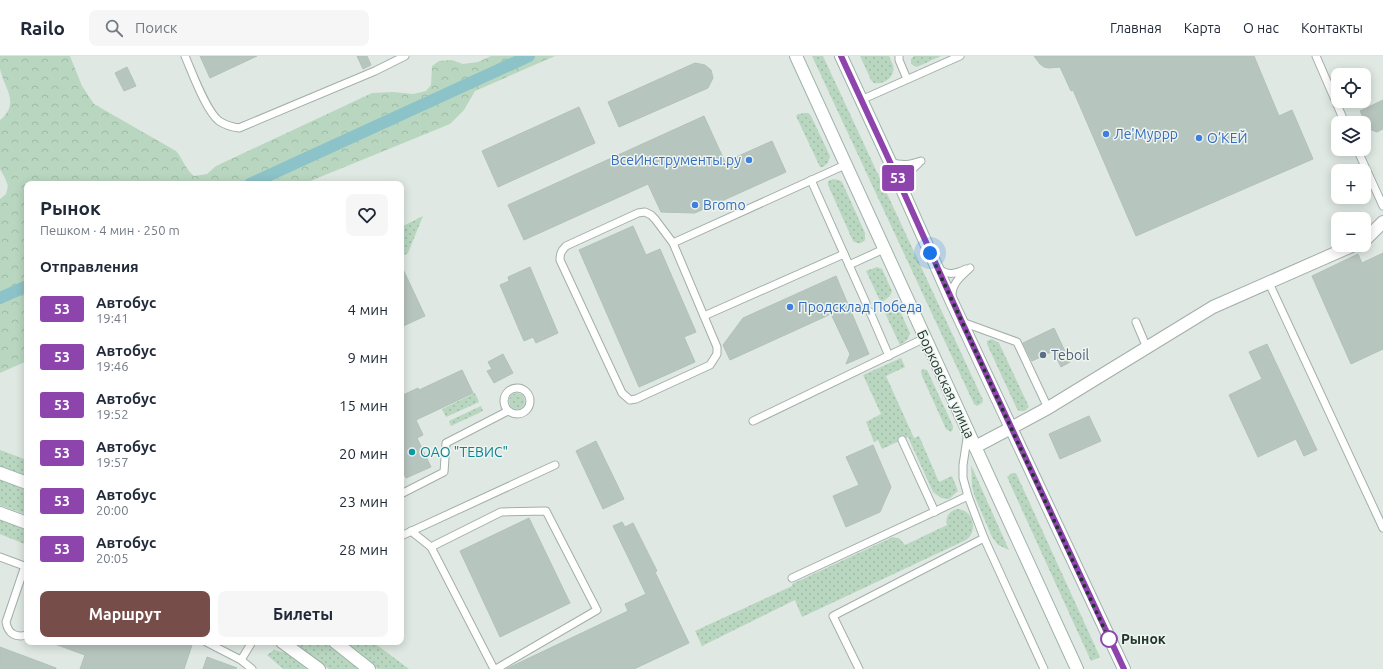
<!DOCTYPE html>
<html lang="ru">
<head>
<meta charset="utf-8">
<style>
	body { margin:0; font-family:Ubuntu,sans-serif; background:#f6f6f7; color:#1f2937; height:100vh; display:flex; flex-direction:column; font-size:15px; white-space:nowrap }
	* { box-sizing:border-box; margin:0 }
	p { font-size:13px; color:#747a83 }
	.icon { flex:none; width:22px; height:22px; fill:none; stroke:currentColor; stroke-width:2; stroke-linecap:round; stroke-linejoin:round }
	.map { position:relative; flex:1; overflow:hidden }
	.sheet { position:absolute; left:24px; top:125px; width:380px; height:464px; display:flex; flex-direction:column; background:#fff; border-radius:8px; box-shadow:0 2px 10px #0003 }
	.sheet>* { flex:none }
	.badge { padding:0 8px; border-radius:3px; font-size:14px; line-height:26px }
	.fabs { position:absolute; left:1331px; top:12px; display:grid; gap:8px }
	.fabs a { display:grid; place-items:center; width:40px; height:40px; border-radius:8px; background:#fff; box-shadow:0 2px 10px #0003; font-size:20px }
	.you { position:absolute; width:20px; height:20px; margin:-10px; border:3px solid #fff; border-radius:50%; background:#1a73e8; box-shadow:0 0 0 6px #1a73e833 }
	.map>.badge { position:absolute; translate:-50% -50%; box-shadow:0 0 0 2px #fff }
	h2 { padding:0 16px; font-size:15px; line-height:36px }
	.round { display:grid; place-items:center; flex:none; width:42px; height:42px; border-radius:8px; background:#f6f6f7 }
	.overview { display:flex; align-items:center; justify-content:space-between; height:68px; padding:0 16px }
	h1 { font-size:19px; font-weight:700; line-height:30px }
	.primary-button { display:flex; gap:8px; margin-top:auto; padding:8px 16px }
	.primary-button a { flex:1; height:46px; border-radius:8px; background:#774d4a; color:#fff; font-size:16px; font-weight:700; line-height:46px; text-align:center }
	.primary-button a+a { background:#f6f6f7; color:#1f2937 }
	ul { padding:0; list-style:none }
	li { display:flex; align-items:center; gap:12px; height:48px; padding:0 16px }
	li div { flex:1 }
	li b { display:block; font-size:15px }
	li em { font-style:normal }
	li .badge { min-width:44px; font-weight:700; text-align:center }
	header { display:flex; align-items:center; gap:24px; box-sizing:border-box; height:56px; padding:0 20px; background:#fff; border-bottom:1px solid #e0e1e3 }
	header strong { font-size:19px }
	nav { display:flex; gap:22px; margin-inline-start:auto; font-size:14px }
	.search { width:280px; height:36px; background:#f6f6f7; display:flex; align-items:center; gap:10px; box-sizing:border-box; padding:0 14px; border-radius:8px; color:#747a83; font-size:15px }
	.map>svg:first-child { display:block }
</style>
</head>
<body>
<header>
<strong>Railo</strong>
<div class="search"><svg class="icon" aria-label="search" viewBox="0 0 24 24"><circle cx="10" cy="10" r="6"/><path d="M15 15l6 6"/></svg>Поиск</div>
<nav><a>Главная</a><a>Карта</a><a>О нас</a><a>Контакты</a></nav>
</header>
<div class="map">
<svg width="1383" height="613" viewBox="0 0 1383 613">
	<defs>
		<pattern id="grass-dots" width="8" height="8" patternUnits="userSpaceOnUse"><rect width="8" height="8" fill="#b9d7c0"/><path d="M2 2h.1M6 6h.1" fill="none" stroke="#9fb9a5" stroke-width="1.8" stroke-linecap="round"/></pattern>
		<pattern id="forest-crowns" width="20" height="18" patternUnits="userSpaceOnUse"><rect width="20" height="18" fill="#b9d7c0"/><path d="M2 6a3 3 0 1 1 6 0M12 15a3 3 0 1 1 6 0" fill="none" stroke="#9fb9a5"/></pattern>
	</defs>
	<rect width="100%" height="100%" fill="#dfe8e3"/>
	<!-- grass -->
	<g fill="url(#grass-dots)">
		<polygon points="812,0 823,0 983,344 982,347 977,350 974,348"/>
		<path d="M860,0H889C890,3 892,6 893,9C896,21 884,29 874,27L871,24Z"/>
		<polygon points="914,0 941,0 917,11 911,8 911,3"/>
		<polygon points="805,57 808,57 811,60 830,100 828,107 823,111 820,111 796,60 798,58"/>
		<path d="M833,123L839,124L842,126L865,177V184C861,188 858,188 853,185L828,129V125Z"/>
		<polygon points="423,160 408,197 401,201 401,171"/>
		<polygon points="877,211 882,213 892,235 890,240 881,247 866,215"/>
		<polygon points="895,253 900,255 910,277 908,283 900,289 885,257"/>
		<polygon points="992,283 999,287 1029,351 1024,355 1019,355 1017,353 987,288 987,285"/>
		<polygon points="901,302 905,311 886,320 914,382 919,380 939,426 952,420 958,435 949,443 941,442 933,436 908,381 882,393 878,384 874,386 866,366 881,358 863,319"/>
		<polygon points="923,313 927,314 928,316 953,370 953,373 951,376 946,373 922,320 921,315"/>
		<polygon points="475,337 479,346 446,361 442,353"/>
		<circle cx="517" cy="345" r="8"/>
		<polygon points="481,350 483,355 451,370 449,365"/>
		<polygon points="0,394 27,404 27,421 0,411"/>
		<polygon points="971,409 1009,494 998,489 992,481 975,441 972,431"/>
		<polygon points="1012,417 1016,417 1100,601 1091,605 1007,421"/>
		<polygon points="0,424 27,434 27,459 0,449"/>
		<path d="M957,453C973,453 979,475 966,484L802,561L795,544L702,590L695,575L792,530V528L893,481L900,483L905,489L947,469C945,461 949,455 957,453Z"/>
		<polygon points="0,463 27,473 27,489 0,478"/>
		<polygon points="293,586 325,586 358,613 329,613"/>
		<polygon points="345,586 373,586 409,613 378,613"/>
		<polygon points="274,594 287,597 307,613 283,613 267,599"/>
	</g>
	<!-- forest -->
	<path fill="url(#forest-crowns)" d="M0,0H70L82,30L94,48L176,95C183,103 185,113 194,120L207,118L216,110L372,37L393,36L413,38L426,35L431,29L432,10L439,5L452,4L463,8L478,6L491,0H555L475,35L464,54L450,68L303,128H27V305L0,317V143L6,138L8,130L5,122L0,113V64C21,46 4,33 0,13C0,9 0,4 0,0Z"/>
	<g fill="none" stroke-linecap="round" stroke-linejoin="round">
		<!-- canal -->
		<g stroke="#8cc3c8" stroke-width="12">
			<polyline points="250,128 529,0"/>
			<polyline points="0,242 27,230"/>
		</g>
	</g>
	<!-- building -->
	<g fill="#b7c5bf" stroke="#b2c1ba">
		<polygon points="200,0 257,0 210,22"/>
		<polygon points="357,0 367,0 371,9 363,13"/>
		<polygon points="1034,0 1254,0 1279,60 1292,54 1313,103 1136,180 1073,34 1071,35 1060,11 1049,12 1044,11 1040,8"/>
		<polygon points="695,7 705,9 711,14 713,22 708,32 619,71 608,46"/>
		<polygon points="127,11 136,30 124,35 115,17"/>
		<polygon points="1383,44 1383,73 1377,76 1369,73 1360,55"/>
		<polygon points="579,51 595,87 498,131 482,95"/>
		<polygon points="704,60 725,106 772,85 786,116 695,157 661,156 648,128 524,184 508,149"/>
		<polygon points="633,170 646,199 660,193 696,276 684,281 695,306 639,331 579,194"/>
		<polygon points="1383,197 1383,293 1351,308 1312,220 1358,198 1362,207"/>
		<polygon points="401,209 425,260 401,271"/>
		<polygon points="530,211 558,277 536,287 533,281 524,285 500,229 509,225 508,221"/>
		<polygon points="836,220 869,298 846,308 850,298 831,258 730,304 723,289 743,262"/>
		<polygon points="1054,272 1070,306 1061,311 1053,295 1032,305 1023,287"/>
		<polygon points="1267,288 1317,394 1304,400 1296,383 1258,401 1229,339 1262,323 1249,296"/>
		<polygon points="503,298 513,317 494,327 487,315 492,313 488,306"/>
		<polygon points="462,314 473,337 416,364 423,379 417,382 431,411 406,422 401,412 401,340 418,332 419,334"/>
		<polygon points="1089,360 1101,385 1060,403 1049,378"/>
		<polygon points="596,385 624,443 603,453 576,395"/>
		<polygon points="873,389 891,431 880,456 846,471 833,440 859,429 846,401"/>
		<polygon points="529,462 570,547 500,581 460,495"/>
		<polygon points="622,466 625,471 633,467 657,515 655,516 689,587 634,613 506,613 628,555 625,548 646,538 613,470"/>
		<polygon points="52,586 193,586 184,613 80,613 85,599 52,587"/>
		<polygon points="0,591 56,612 56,613 0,613"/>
		<polygon points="207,601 237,612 236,613 203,613"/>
	</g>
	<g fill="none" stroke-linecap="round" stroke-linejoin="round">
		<!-- lane casing -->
		<g stroke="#a3afa9" stroke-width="9">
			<g id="lane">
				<path d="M185,0C192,16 206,55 219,65C225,69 232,71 239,72L375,15L405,0"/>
				<polyline points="899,0 899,4 907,23"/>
				<polyline points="1316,0 1345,67"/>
				<polyline points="861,44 960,0"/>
				<polyline points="1357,93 1383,150"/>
				<path d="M890,106C902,110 910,109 921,105"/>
				<polyline points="811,124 866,247"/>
				<polyline points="901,129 905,120 918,108"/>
				<path d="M645,156L651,159L655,163L673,187L717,291V298L710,309L636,343L630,344L622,337L560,204C560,198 561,195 566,190L638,157Z"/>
				<polyline points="673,187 845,109"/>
				<polyline points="849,209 884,193"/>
				<path d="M938,212C947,220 956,218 966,213"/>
				<polyline points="1269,227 1383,472"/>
				<path d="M952,241C951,228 961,220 970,212"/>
				<polyline points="870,256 889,300"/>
				<polyline points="704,260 844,198"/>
				<polyline points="962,266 1017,286 1048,352"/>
				<polyline points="1136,266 1147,292"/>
				<circle cx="517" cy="345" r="13"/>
				<polyline points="753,365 925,282"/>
				<polyline points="968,376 963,409 963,422 968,440 984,482 1044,613"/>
				<polyline points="902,384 935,456"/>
				<polyline points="401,438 444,416 446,387 508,355"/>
				<polyline points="411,475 431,491 494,613"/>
				<polyline points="401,480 555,409"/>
				<polyline points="431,491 501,456 546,455 597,554 496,613"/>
				<polyline points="0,501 27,511"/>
				<path d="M25,510L6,566C8,578 16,582 27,579"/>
				<polyline points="792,522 968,440"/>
				<polyline points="206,586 241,604 252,586"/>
				<polyline points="241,604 252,613"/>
				<polyline points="859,613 833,560 984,482"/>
			</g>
		</g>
		<!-- street casing -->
		<g stroke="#a3afa9" stroke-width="14">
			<g id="street">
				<polyline points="1364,185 1383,166"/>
				<polyline points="1011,372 1048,352 1213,251 1354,189"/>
			</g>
		</g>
		<!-- secondary casing -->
		<g stroke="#9fb3aa" stroke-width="14">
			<g id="secondary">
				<polyline points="796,0 1077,613"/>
				<polyline points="841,0 890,106 952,246 1124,613"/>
				<polyline points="975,391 1011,372"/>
				<polyline points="0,417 27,427"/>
				<polyline points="0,457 27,467"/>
				<polyline points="282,586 319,613"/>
				<polyline points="335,586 369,613"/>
			</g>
		</g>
		<!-- lane -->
		<use href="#lane" stroke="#fff" stroke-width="7"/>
		<!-- street -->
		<use href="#street" stroke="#fff" stroke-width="12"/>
		<!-- secondary -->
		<use href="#secondary" stroke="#fff" stroke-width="12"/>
	</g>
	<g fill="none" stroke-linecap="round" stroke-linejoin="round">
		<!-- line casing -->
		<g stroke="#fff" stroke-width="9">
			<polyline id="line" points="841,0 890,106 962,266 1124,613"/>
		</g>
		<!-- line -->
		<use href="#line" stroke="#8e44ad" stroke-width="6"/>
		<!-- walk -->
		<polyline stroke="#22362f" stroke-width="4" stroke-dasharray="0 7.2" points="930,197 1109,583"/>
	</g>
	<!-- markers -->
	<g fill="#3f7fe0" stroke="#eef5f1" stroke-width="1.5">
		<circle cx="1106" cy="78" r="4"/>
		<circle cx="1199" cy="82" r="4"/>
		<circle cx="749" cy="104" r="4"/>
		<circle cx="695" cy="149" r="4"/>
		<circle cx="790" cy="251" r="4"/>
	</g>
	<circle fill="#5c6f8a" stroke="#eef5f1" stroke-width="1.5" cx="1043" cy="299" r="4"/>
	<circle fill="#0f9aa8" stroke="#eef5f1" stroke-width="1.5" cx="412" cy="396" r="4"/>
	<circle fill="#fff" stroke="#8e44ad" stroke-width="2" cx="1109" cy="583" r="8"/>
	<g text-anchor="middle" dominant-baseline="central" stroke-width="3" stroke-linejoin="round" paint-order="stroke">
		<!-- shop labels -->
		<g font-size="14" fill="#366cbe" stroke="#eef5f1" text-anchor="start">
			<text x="1114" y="78">Ле'Муррр</text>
			<text x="1207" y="82">О’КЕЙ</text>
			<text x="741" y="104" text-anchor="end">ВсеИнструменты.ру</text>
			<text x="703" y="149">Bromo</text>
			<text x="798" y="251">Продсклад Победа</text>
		</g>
		<!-- service labels -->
		<g font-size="14" fill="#4e5e75" stroke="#eef5f1" text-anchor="start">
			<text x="1051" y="299">Teboil</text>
		</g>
		<!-- street labels -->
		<g font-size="14" fill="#22362f" stroke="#eef5f1">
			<text transform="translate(946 328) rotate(65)">Борковская улица</text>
		</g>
		<!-- culture labels -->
		<g font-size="14" fill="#0d838f" stroke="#eef5f1" text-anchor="start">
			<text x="420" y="396">ОАО "ТЕВИС"</text>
		</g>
		<!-- stop labels -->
		<g font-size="14" font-weight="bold" fill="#22362f" stroke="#eef5f1" text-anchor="start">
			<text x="1121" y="583">Рынок</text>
		</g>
	</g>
</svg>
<div class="fabs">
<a><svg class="icon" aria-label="locate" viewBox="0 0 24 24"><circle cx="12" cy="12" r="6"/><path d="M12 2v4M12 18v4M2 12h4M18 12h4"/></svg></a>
<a><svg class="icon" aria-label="layers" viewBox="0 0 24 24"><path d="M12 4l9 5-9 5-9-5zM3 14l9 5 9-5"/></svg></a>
<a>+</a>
<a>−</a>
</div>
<div class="you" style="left:930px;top:197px"></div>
<b class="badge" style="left:898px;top:122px;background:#8e44ad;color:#fff">53</b>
<section class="sheet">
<div class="overview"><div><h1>Рынок</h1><p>Пешком · 4 мин · 250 m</p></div><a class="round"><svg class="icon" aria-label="heart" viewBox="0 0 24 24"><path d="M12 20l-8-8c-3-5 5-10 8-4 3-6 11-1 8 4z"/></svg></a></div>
<h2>Отправления</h2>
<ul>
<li><span class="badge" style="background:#8e44ad;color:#fff">53</span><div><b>Автобус</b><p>19:41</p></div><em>4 мин</em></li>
<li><span class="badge" style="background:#8e44ad;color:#fff">53</span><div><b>Автобус</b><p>19:46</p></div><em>9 мин</em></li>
<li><span class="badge" style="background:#8e44ad;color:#fff">53</span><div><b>Автобус</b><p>19:52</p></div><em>15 мин</em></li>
<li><span class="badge" style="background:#8e44ad;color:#fff">53</span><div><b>Автобус</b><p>19:57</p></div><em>20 мин</em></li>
<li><span class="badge" style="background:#8e44ad;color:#fff">53</span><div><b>Автобус</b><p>20:00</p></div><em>23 мин</em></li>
<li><span class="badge" style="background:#8e44ad;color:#fff">53</span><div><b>Автобус</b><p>20:05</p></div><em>28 мин</em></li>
</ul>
<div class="primary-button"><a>Маршрут</a><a>Билеты</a></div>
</section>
</div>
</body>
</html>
